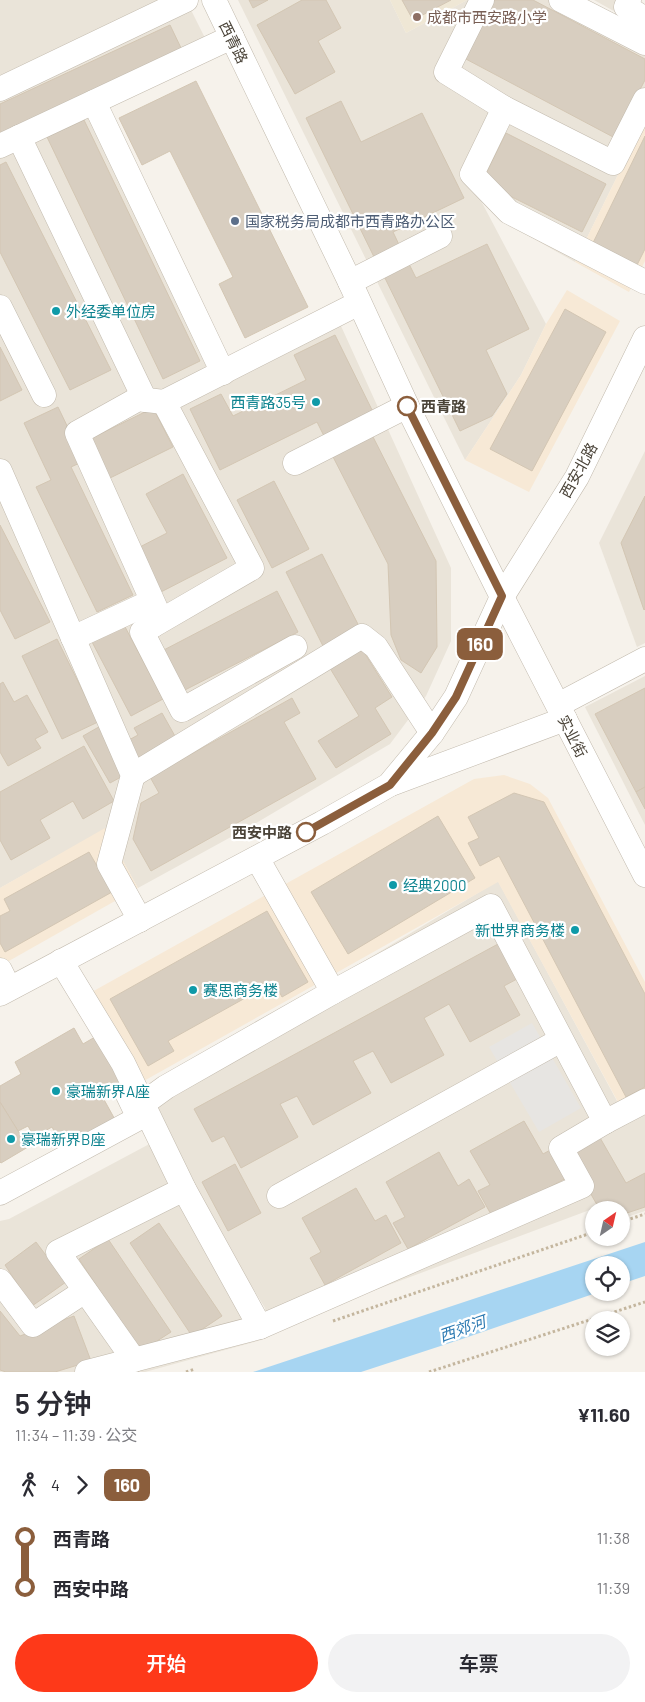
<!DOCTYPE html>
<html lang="zh">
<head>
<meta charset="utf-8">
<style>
	body { margin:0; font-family:Barlow,"Noto Sans SC",sans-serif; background:#f2f2f3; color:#2b2b33; height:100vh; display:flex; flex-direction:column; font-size:19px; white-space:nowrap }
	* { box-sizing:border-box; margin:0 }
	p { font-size:16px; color:#7c7c81 }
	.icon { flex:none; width:28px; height:28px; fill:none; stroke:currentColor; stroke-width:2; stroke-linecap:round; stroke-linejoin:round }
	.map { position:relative; height:1372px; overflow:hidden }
	.panel { display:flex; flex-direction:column; background:#fff; flex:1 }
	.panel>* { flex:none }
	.badge { padding:0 10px; border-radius:8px; font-size:18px; line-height:32px }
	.needle { width:32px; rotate:34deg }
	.tools { position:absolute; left:585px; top:1201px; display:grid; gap:10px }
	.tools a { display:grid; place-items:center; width:45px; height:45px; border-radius:50%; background:#fff; box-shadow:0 1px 4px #0004; font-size:25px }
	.map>.badge { position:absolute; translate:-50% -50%; box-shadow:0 0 0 2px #fff }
	.legs { display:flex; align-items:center; gap:8px; height:55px; padding:0 15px; font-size:16px }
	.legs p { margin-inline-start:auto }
	.overview { display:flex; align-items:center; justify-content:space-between; height:85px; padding:0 15px }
	h1 { font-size:28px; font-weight:600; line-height:38px }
	.action { display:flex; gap:10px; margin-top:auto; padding:10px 15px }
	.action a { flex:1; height:58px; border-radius:30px; background:#fe3919; color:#fff; font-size:20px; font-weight:600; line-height:58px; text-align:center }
	.action a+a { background:#f2f2f3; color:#2b2b33 }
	ul { padding:0 15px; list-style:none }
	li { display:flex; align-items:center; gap:18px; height:50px; font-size:19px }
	li i { display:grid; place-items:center; width:8px; height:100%; margin:0 6px; background:currentColor }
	li i::after { content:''; width:12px; height:12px; margin:-6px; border:4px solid; border-radius:50%; background:#fff }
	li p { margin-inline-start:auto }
	li:first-child i { background:linear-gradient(#0000 50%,currentColor 0) }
	li:last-child i { background:linear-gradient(currentColor 50%,#0000 0) }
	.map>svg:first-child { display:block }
</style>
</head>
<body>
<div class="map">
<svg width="645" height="1372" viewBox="0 0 645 1372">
	<rect width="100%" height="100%" fill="#f6f2eb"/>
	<!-- residential -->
	<g fill="#eae4d9">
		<polygon points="0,0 186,0 210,48 94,102 223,372 334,316 341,326 451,568 451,641 426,696 390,744 251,826 138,888 105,829 0,888"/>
		<polygon points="238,0 390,0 406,33 467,0 576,0 645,35 645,120 575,262 502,221 470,180 546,324 521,375 465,460"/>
		<polygon points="594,0 637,0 628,19"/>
		<polygon points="645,451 645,643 637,647 599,543"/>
		<polygon points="645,676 645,825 585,707"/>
		<polygon points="498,881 623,1112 645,1101 645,1211 621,1219 621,1210 596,1210 595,1208 268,1330 265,1308 191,1189 148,1090"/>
		<polygon points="155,1141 251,1330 261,1340 145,1372 0,1372 0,1221 9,1219"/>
	</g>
	<!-- commercial -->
	<g fill="#f7e9d6">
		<polygon points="645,120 645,261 629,292 575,262"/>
		<polygon points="567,290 620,321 529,492 465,460 521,375 546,324"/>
		<polygon points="504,775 530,784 548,798 645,982 645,1101 624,1113 498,882 142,1082 90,993 474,779"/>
		<polygon points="105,828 138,888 0,966 0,888"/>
	</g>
	<!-- education -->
	<polygon fill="#efe7d5" points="390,0 467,0 406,33"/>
	<!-- parking -->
	<polygon fill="#e7e5e2" points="532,1023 581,1108 539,1132 489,1047"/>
	<!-- water -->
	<polygon fill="#a7d5f2" points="645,1242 645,1276 621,1284 621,1265 594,1265 594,1292 596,1293 462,1339 361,1372 253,1372"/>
	<!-- building -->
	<g fill="#d8cec0" stroke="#d3c6b3">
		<polygon points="249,0 268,0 253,8"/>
		<polygon points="302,0 326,0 341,28 318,41 335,72 295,94 257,25"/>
		<polygon points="402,0 451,0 413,20"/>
		<polygon points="494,0 533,0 645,59 645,80 615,138 464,58"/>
		<polygon points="170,25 182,50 0,135 0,104"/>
		<polygon points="196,81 308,307 245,338 219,284 233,277 170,151 142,165 119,118"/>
		<polygon points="341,101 361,142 422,113 464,198 393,232 402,251 377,263 306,118"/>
		<polygon points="84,120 200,361 163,379 47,137"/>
		<polygon points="506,133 606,184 582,232 482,182"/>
		<polygon points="645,136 645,249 635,269 591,247"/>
		<polygon points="6,162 111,370 70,390 0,252 0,165"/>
		<polygon points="487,244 529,329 486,350 507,394 492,416 460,431 382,272 407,260 416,278"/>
		<polygon points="565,309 606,332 532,471 490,449"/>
		<polygon points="335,335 376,418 327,442 317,422 220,470 190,409 221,394 233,416 306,380 294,355"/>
		<polygon points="0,347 22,390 0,401"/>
		<polygon points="58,407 84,461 71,467 133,595 97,612 36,487 51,480 24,423"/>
		<polygon points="153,408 173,447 108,479 88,440"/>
		<polygon points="369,429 436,561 437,647 421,673 401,660 391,635 388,564 329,449"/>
		<polygon points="183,474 227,558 157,594 134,550 167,533 146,494"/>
		<polygon points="274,481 309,549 272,568 237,500"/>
		<polygon points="645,496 645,609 644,610 621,543"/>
		<polygon points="0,525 50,622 15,639 0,610"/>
		<polygon points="322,554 362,632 325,650 286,572"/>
		<polygon points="277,591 298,632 181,692 160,652"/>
		<polygon points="123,623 163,699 131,716 91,640"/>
		<polygon points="57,639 98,722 62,739 22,656"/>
		<polygon points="357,641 392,697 375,708 391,734 336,768 318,741 359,716 325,660"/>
		<polygon points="3,682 14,702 27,695 48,732 35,739 41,748 8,766 0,752 0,684"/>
		<polygon points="645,688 645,787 636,792 595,714"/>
		<polygon points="292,698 300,713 284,722 316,779 151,871 133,839 141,803 159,793 150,777"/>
		<polygon points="162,713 180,745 110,783 83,736 104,724 116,747 138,735 134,728"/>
		<polygon points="84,746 114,801 83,819 73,801 40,820 50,838 11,860 0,840 0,792"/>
		<polygon points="645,787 645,809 636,792"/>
		<polygon points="514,793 544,802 645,994 645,1087 626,1097 499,856 480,866 468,843 479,838 468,817"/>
		<polygon points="438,816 475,878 348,954 311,892"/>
		<polygon points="89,852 112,892 5,952 0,943 0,916 10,911 4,899"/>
		<polygon points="267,911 308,982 282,997 274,982 168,1041 174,1051 148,1066 110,999"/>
		<polygon points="498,944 517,979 504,986 520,1015 470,1042 449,1004 424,1018 444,1055 391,1083 373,1051 353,1061 371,1093 313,1125 297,1096 280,1104 298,1137 241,1168 224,1136 212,1142 194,1109"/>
		<polygon points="74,1028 83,1044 95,1037 123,1085 102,1096 118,1125 66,1154 52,1127 34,1137 28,1126 18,1131 0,1102 0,1086 21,1074 15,1062"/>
		<polygon points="0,1102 28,1147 1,1163 0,1162"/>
		<polygon points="524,1121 543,1154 554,1148 570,1176 493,1218 478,1191 490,1185 470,1151"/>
		<polygon points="599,1136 626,1183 645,1173 645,1207 621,1215 621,1210 600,1210 568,1154"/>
		<polygon points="439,1152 458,1186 469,1179 485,1207 408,1249 393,1223 405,1217 386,1182"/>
		<polygon points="235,1164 261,1213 228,1231 202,1182"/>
		<polygon points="356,1188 375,1221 386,1215 401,1243 325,1285 310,1258 321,1252 302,1218"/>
		<polygon points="159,1223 222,1316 192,1336 130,1243"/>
		<polygon points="108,1239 171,1332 140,1352 79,1259"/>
		<polygon points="36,1242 66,1282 32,1306 5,1265"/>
		<polygon points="0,1311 20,1336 74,1316 91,1361 55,1372 6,1372 0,1370"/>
	</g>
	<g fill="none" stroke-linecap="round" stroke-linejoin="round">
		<!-- minor casing -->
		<g stroke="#c2baad" stroke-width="25">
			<g id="minor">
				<polyline points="214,0 350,282 407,406 502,597 645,875"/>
				<polyline points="482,0 446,72 504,108"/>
				<polyline points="561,0 645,43"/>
				<polyline points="629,0 626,7 645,19"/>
				<polyline points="0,89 186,0"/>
				<polyline points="645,100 613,163 504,108 472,174 509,212 645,282"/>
				<polyline points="94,102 223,373"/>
				<polyline points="19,137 145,400"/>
				<polyline points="0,146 232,37"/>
				<polyline points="350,282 440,236"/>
				<polyline points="0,307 44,395"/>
				<polyline points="295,463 407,406"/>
				<polyline points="0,471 133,775 109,864 140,920"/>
				<polyline points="161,620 77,433 138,399 164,402"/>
				<polyline points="152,626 142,632 182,710 295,647"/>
				<polyline points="73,638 142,606 152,626 252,568 164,402 359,303"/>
				<polyline points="558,705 645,659"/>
				<polyline points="133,775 362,636 376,647 432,733"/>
				<polyline points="391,784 565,719"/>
				<polyline points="257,858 333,992"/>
				<polyline points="61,961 123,1063 184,1189 260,1327"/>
				<polyline points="0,970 5,980"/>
				<polyline points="0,994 322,823 389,785 432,733 456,697 502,597 577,477 645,338"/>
				<polyline points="148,1100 166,1087 333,992 491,906 605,1122 645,1101"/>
				<polyline points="0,1193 139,1118 128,1095"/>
				<polyline points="279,1196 561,1040"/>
				<polyline points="0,1281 33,1325 85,1291"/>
				<polyline points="134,1360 58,1252 184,1189"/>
				<polyline points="87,1372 260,1327 582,1186 561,1148 605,1122"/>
			</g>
		</g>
		<!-- path -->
		<g stroke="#c4b69e" stroke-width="3" stroke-dasharray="2.5 2.5" stroke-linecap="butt">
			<polyline points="621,1222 645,1214"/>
			<polyline points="333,1321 594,1232"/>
			<polyline points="186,1372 195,1369"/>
			<polyline points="429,1372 645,1302"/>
		</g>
		<!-- minor -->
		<use href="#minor" stroke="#fff" stroke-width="24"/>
	</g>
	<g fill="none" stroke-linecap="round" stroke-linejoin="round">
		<!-- line-1 casing -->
		<g stroke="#fff" stroke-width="11">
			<polyline id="line-1" points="306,832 390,785 432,733 456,697 502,596 407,406"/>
		</g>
		<!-- line-1 -->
		<use href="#line-1" stroke="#8b5e3c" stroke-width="8"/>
	</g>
	<!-- markers -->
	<circle fill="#8d6e63" stroke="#fff" stroke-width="2" cx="417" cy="17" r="5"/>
	<circle fill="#5c6f8a" stroke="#fff" stroke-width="2" cx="235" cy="221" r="5"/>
	<g fill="#0f9aa8" stroke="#fff" stroke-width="2">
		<circle cx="56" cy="311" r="5"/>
		<circle cx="316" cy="402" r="5"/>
		<circle cx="393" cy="885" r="5"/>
		<circle cx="575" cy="930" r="5"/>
		<circle cx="193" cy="990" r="5"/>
		<circle cx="56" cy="1091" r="5"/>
		<circle cx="11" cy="1139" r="5"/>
	</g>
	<g fill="#fff" stroke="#8b5e3c" stroke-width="2.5">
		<circle cx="407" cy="406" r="9"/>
		<circle cx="306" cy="832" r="9"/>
	</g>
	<g text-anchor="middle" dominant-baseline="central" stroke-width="4.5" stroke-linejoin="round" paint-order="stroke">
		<!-- education labels -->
		<g font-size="15" fill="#785e54" stroke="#fff" text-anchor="start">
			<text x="427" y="17">成都市西安路小学</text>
		</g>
		<!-- street labels -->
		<g font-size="15" fill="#4a4338" stroke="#fff">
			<text transform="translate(234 42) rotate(64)">西青路</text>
			<text transform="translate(578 470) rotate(-61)">西安北路</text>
			<text transform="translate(573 736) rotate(63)">实业街</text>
		</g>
		<!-- service labels -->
		<g font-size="15" fill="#4e5e75" stroke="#fff" text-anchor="start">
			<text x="245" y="221">国家税务局成都市西青路办公区</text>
		</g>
		<!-- culture labels -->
		<g font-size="15" fill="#0d838f" stroke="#fff" text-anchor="start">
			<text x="66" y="311">外经委单位房</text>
			<text x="306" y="402" text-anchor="end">西青路35号</text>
			<text x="403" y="885">经典2000</text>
			<text x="565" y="930" text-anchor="end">新世界商务楼</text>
			<text x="203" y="990">赛思商务楼</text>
			<text x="66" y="1091">豪瑞新界A座</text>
			<text x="21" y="1139">豪瑞新界B座</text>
		</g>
		<!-- stop labels -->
		<g font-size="15" font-weight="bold" fill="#4a4338" stroke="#fff" text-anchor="start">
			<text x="421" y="406">西青路</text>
			<text x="292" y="832" text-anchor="end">西安中路</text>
		</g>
		<!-- water labels -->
		<g font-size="16" font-style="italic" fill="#2c7ab2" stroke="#fff">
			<text transform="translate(462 1328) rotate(-19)">西郊河</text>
		</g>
	</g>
</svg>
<div class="tools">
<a><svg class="needle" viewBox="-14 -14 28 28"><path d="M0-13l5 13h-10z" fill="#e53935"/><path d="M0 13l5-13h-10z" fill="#7c7c81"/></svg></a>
<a><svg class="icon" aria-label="locate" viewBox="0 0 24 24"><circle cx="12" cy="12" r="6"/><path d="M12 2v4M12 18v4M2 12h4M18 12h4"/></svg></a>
<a><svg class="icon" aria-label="layers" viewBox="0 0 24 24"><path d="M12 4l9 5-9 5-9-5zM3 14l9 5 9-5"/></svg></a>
</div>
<b class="badge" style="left:480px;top:644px;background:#8b5e3c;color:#fff">160</b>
</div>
<section class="panel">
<div class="overview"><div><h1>5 分钟</h1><p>11:34 – 11:39 · 公交</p></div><b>¥11.60</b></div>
<div class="legs"><svg class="icon" aria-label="walk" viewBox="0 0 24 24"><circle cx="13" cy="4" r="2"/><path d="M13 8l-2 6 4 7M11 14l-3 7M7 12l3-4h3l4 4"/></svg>4<svg class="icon" aria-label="forward" viewBox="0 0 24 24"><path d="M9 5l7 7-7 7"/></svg><b class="badge" style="background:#8b5e3c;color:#fff">160</b></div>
<ul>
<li><i style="color:#8b5e3c"></i><b>西青路</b><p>11:38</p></li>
<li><i style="color:#8b5e3c"></i><b>西安中路</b><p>11:39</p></li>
</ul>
<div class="action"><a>开始</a><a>车票</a></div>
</section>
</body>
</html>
